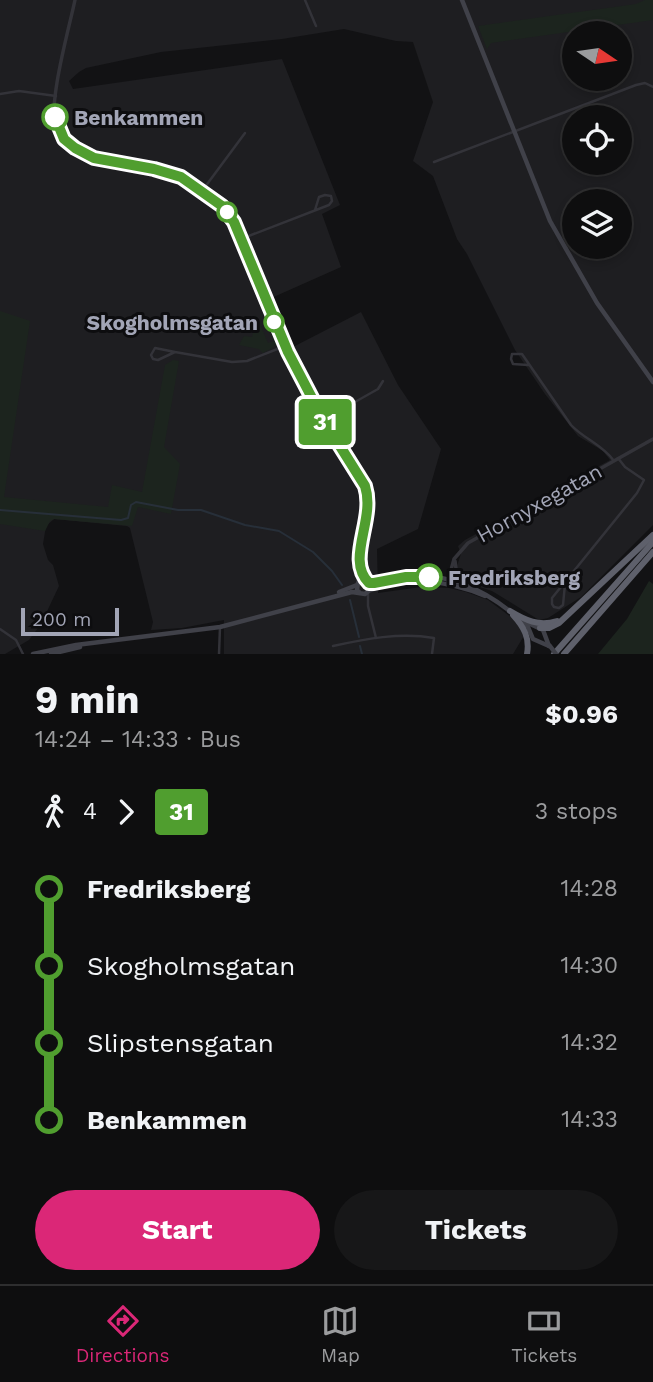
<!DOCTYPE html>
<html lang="en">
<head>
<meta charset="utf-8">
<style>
	body { margin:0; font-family:"Work Sans",sans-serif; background:#171718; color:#f1f3f6; height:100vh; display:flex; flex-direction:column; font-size:26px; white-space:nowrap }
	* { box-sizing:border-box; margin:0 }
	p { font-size:23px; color:#9b9c9e }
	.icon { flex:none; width:38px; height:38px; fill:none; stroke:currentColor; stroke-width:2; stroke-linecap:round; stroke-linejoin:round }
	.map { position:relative; height:654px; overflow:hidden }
	.panel { display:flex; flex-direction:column; background:#0e0e0f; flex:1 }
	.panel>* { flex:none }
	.badge { padding:0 14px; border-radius:5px; font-size:24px; line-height:46px }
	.needle { width:46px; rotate:103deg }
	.buttons { position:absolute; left:562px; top:21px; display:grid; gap:14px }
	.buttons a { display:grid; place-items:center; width:70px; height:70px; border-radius:50%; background:#0e0e0f; box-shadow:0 4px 10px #0003,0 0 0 2px #2e2e2f; font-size:35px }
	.scale { position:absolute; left:21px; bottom:18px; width:98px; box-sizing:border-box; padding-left:7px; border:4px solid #a2a5b6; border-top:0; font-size:19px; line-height:24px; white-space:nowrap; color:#a2a5b6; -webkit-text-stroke:5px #0d0d0f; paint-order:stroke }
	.map>.badge { position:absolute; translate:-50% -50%; box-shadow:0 0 0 4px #fff }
	.legs { display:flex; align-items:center; gap:10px; height:77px; padding:0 35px; font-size:23px }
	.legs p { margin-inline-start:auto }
	.headline { display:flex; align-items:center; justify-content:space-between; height:119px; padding:0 35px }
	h1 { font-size:38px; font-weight:700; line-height:52px }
	.cta { display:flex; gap:14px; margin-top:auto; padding:14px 35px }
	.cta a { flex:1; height:80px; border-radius:42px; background:#db2777; color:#fff; font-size:28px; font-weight:700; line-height:80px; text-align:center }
	.cta a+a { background:#171718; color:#f1f3f6 }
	ul { padding:0 35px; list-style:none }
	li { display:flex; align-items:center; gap:24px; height:77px; font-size:26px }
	li i { display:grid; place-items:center; width:10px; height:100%; margin:0 9px; background:currentColor }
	li i::after { content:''; width:18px; height:18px; margin:-9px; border:5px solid; border-radius:50%; background:#0e0e0f }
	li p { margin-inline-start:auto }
	li:first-child i { background:linear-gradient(#0000 50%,currentColor 0) }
	li:last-child i { background:linear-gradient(currentColor 50%,#0000 0) }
	.dock { display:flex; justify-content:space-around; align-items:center; height:98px; border-top:2px solid #2e2e2f; background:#0e0e0f; font-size:19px; color:#9b9c9e }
	.dock a { display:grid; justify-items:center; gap:4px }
	.dock .current { color:#db2777 }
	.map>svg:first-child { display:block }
</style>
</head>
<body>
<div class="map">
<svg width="653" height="654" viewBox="0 0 653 654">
	<rect width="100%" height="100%" fill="#121214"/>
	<!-- built -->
	<path fill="#1e1e21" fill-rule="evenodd" d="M0,0H653V525L581,597L548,618L539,620L492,591L471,584L458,573L457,566L461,554L458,546L465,540L610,460L603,451L578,436L545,394L515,350L467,254L457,239L433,176L413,161L433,102L413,42L396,41L344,29L282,39L161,52L86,68L79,72L69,81L73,89L282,59L340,205L322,214L341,267L269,299L291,348L361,312L398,385L441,449L418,529L377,549L378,593L421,587L449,588L466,592L488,600L515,620L525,634L513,654H224V620L182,628L151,630L153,622L130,528L127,526L54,519L46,526L43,544L48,560L53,565L59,586L41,624L29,640L5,654H0ZM574,33H620V79H574ZM574,117H620V163H574ZM574,201H620V247H574Z"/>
	<!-- green -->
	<g fill="#1c241e">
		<polygon points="645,0 653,0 653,20 491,43 487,49 478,26 636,4"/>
		<polygon points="263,306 278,342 274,347 263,353 259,349 239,345 244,336 252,337 256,315 268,343 274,341"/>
		<polygon points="0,311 30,321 4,497 108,507 112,485 142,492 165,365 173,360 179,361 164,447 180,464 171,514 138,507 132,526 54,519 50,521 45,531 0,524"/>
		<polygon points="649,581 653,584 653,654 598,654 627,619"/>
	</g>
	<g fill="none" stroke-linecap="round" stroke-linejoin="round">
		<!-- stream -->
		<g stroke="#272f39" stroke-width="2">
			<polyline points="0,510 121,520 128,518 131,505 136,502 178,510 201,510 245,525 279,531 313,552 332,571 342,585"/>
			<polyline points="350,600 359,637"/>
			<polyline points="360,646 362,654"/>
		</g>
		<!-- minor -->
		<g stroke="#333339" stroke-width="2.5">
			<polyline points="305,0 316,26"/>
			<polyline points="0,94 19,91 56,96"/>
			<polyline points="434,162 636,85 645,83 653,87"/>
			<polyline points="202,191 245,133"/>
			<polyline points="241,239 329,205 332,201 331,196 325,195 319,197 315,210"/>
			<polyline points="175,352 155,348 151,355 153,359 158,360 175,352 232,362 247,361 285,346"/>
			<path d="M528,365L513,364L511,359L512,354H522L571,425C584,439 603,445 614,461"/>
			<polyline points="323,420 378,389 383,381"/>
			<polyline points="565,584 563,605 559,608 554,607 552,604 552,598 637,493 644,480 625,467 618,458"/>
			<polyline points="368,593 368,606 376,638"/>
			<polyline points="0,629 16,640 23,654"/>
			<path d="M333,646C365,639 400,632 434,638L432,654"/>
			<polyline points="219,654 220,627"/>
		</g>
		<!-- tertiary -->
		<g stroke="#333339" stroke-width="3.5">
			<path d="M75,0C69,29 47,105 56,131C61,144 71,152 83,157C132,170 161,161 206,193C215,200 223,206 230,215L288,352L323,420L366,492L368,514L358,561V582"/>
			<path d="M56,119C65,141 70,147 92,157"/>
			<polyline points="455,561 457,576 467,584"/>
			<polyline points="448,581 454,559 468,543 653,439"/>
		</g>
		<!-- secondary -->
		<g stroke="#404149" stroke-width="4.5">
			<polyline points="462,0 550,221 597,303 653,382"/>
			<path d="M369,583C384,583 399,577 413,576C451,574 483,590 511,612"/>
			<path d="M371,590C404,573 452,582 485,596"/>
			<polyline points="339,592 357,585"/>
			<polyline points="518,618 528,627 533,639 549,646"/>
			<polyline points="528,623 543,630 549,646"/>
			<polyline points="33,654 76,645 220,627 352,592 365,594 371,589 367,581 361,581 358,583 357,590 360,593"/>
			<polyline points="51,654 80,647"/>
		</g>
		<!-- motorway -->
		<g stroke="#5e606b" stroke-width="6">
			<path d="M510,611C525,620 539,627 557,621"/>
			<path d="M513,615C524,627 530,638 527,654"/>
			<polyline points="540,628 549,628 559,623 653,535"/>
			<polyline points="554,654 653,542"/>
			<polyline points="564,654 653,552"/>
		</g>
		<!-- secondary-bridge -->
		<polyline stroke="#404149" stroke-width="4.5" points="550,646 556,654"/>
	</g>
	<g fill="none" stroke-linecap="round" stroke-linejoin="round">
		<!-- line-1 casing -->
		<g stroke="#fff" stroke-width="16">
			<path id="line-1" d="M55,117L64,139L75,148L94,158L154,169L181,177L222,206L234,222L288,352L323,419L365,486C376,520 345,559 369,583H374L406,577H429"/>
		</g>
		<!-- line-1 -->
		<use href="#line-1" stroke="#509e2f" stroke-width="10"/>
	</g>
	<!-- markers -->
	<g fill="#fff" stroke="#509e2f" stroke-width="3.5">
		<circle cx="55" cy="117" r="12"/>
		<circle cx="227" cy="212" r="9"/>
		<circle cx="274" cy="322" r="9"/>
		<circle cx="429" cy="577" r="12"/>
	</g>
	<g text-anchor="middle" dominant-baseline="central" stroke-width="6" stroke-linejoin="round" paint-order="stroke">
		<!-- stop labels -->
		<g font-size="21" font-weight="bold" fill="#a2a5b6" stroke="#0d0d0f" text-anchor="start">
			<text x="74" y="117">Benkammen</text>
			<text x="258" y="322" text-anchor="end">Skogholmsgatan</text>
			<text x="448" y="577">Fredriksberg</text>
		</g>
		<!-- street labels -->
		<g font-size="21" fill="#a2a5b6" stroke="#0d0d0f">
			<text transform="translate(539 503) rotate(-29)">Hornyxegatan</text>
		</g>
	</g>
</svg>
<div class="buttons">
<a><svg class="needle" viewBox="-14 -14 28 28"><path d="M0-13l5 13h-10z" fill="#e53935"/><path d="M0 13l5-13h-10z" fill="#9b9c9e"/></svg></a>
<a><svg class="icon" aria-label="locate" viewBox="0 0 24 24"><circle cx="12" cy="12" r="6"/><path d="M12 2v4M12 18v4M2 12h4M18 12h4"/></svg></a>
<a><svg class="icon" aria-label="layers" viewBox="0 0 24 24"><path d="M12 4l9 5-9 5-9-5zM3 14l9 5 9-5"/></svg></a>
</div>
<div class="scale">200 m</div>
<b class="badge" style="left:325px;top:422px;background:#509e2f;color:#fff">31</b>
</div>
<section class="panel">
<div class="headline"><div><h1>9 min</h1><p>14:24 – 14:33 · Bus</p></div><b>$0.96</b></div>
<div class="legs"><svg class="icon" aria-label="walk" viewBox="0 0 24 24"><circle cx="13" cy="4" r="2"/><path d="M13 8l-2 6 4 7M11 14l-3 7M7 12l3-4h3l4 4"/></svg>4<svg class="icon" aria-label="forward" viewBox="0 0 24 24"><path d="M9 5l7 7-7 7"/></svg><b class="badge" style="background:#509e2f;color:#fff">31</b><p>3 stops</p></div>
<ul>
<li><i style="color:#509e2f"></i><b>Fredriksberg</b><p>14:28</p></li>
<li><i style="color:#509e2f"></i><span>Skogholmsgatan</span><p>14:30</p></li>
<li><i style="color:#509e2f"></i><span>Slipstensgatan</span><p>14:32</p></li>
<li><i style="color:#509e2f"></i><b>Benkammen</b><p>14:33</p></li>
</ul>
<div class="cta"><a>Start</a><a>Tickets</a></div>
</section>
<nav class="dock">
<a class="current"><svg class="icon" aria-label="directions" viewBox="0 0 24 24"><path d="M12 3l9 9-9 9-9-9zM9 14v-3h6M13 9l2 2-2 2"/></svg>Directions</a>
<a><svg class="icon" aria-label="map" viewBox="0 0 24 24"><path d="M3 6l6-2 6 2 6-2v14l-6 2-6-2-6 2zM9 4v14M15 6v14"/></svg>Map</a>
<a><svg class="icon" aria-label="tickets" viewBox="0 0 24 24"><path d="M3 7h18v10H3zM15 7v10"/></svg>Tickets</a>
</nav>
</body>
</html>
